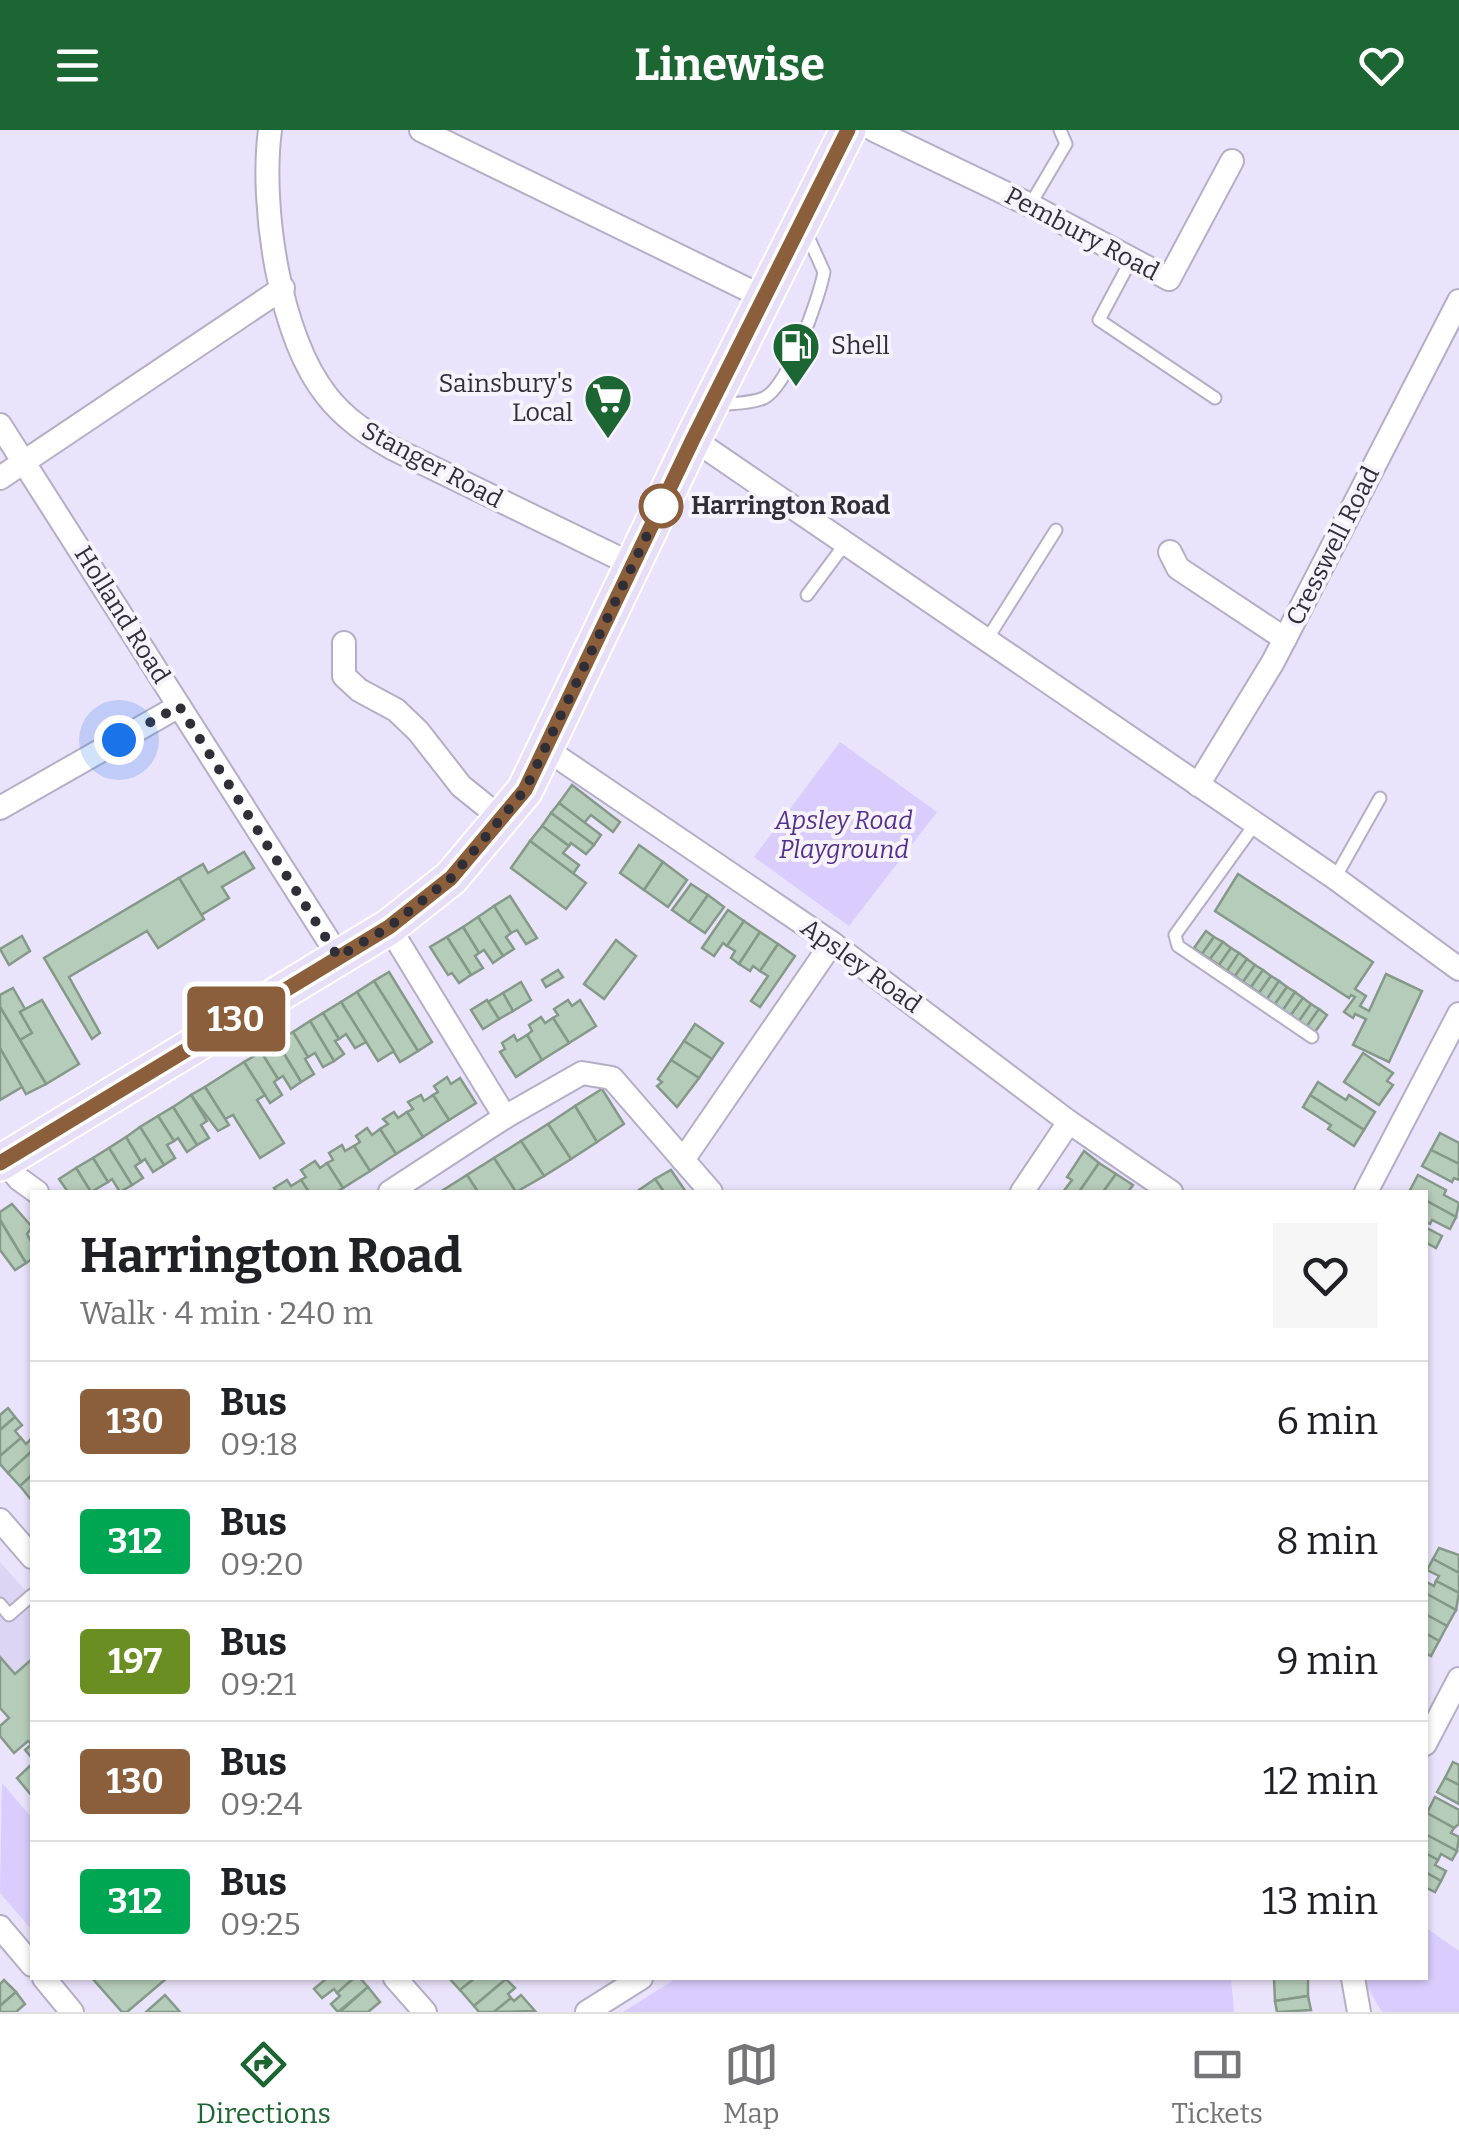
<!DOCTYPE html>
<html lang="en">
<head>
<meta charset="utf-8">
<style>
	body { margin:0; font-family:Bitter,serif; background:#f6f6f6; color:#202124; height:100vh; display:flex; flex-direction:column; font-size:38px; white-space:nowrap }
	* { box-sizing:border-box; margin:0 }
	p { font-size:32px; color:#757577 }
	.icon { flex:none; width:55px; height:55px; fill:none; stroke:currentColor; stroke-width:2; stroke-linecap:round; stroke-linejoin:round }
	.map { position:relative; flex:1; overflow:hidden }
	.drawer { position:absolute; left:30px; top:1060px; width:1398px; height:790px; display:flex; flex-direction:column; background:#fff; border-radius:0px; box-shadow:0 2px 8px #0004 }
	.drawer>* { flex:none }
	.badge { padding:0 20px; border-radius:8px; font-size:35px; line-height:65px }
	.you { position:absolute; width:50px; height:50px; margin:-25px; border:8px solid #fff; border-radius:50%; background:#1a73e8; box-shadow:0 0 0 15px #1a73e833 }
	.map>.badge { position:absolute; translate:-50% -50%; box-shadow:0 0 0 5px #fff }
	.round { display:grid; place-items:center; flex:none; width:105px; height:105px; border-radius:0px; background:#f6f6f6 }
	.headline { display:flex; align-items:center; justify-content:space-between; height:170px; padding:0 50px }
	h1 { font-size:48px; font-weight:700; line-height:75px }
	ul { padding:0; list-style:none }
	li { display:flex; align-items:center; gap:30px; height:120px; padding:0 50px; border-top:2px solid #e0e0e0 }
	li div { flex:1 }
	li b { display:block; font-size:38px }
	li em { font-style:normal }
	li .badge { min-width:110px; font-weight:700; text-align:center }
	header { display:flex; justify-content:space-between; align-items:center; height:130px; padding:0 50px; background:#1c6633; color:#fff; font-size:45px; font-weight:700 }
	.tabs { display:flex; justify-content:space-around; align-items:center; height:140px; border-top:2px solid #e0e0e0; background:#fff; font-size:28px; color:#757577 }
	.tabs a { display:grid; justify-items:center; gap:5px }
	.tabs .selected { color:#1c6633 }
	.map>svg:first-child { display:block }
</style>
</head>
<body>
<header><svg class="icon" aria-label="menu" viewBox="0 0 24 24"><path d="M4 6h16M4 12h16M4 18h16"/></svg>Linewise<svg class="icon" aria-label="heart" viewBox="0 0 24 24"><path d="M12 20l-8-8c-3-5 5-10 8-4 3-6 11-1 8 4z"/></svg></header>
<div class="map">
<svg width="1459" height="1882" viewBox="0 0 1459 1882">
	<rect width="100%" height="100%" fill="#eae3fc"/>
	<!-- built -->
	<polygon fill="#dcd5f3" points="0,1432 32,1468 32,1529 15,1544 0,1527"/>
	<!-- green -->
	<g fill="#dacdfd">
		<polygon points="840,612 937,682 849,796 754,727"/>
		<polygon points="2,1653 32,1688 32,1800 0,1763"/>
		<polygon points="1425,1797 1459,1821 1459,1882 1382,1882 1367,1857 1365,1848 1425,1848"/>
		<polygon points="677,1848 1231,1848 1234,1882 623,1882"/>
	</g>
	<!-- building -->
	<g fill="#b6ccba" stroke="#859988" stroke-width="2.5">
		<polygon points="572,655 620,692 613,702 591,685 584,693 559,673"/>
		<polygon points="559,673 601,705 594,715 551,683"/>
		<polygon points="551,683 594,715 586,724 571,713 569,716 542,696"/>
		<polygon points="542,696 569,716 563,723 579,735 573,744 530,711"/>
		<polygon points="530,711 586,753 566,779 511,738"/>
		<polygon points="639,715 663,732 644,760 620,743"/>
		<polygon points="244,722 254,738 222,757 229,768 201,785 179,748 203,734 208,743"/>
		<polygon points="663,732 687,750 668,777 644,760"/>
		<polygon points="1238,744 1373,832 1355,859 1366,866 1360,876 1369,881 1386,844 1422,861 1389,932 1353,915 1366,889 1355,884 1353,888 1344,882 1355,867 1351,865 1349,868 1215,781"/>
		<polygon points="179,748 204,789 158,818 147,801 69,847 100,903 92,909 44,828"/>
		<polygon points="691,754 708,765 689,792 672,780"/>
		<polygon points="708,765 724,777 705,803 689,792"/>
		<polygon points="510,766 537,808 526,814 517,800 511,803 494,776"/>
		<polygon points="494,776 511,803 506,807 514,819 503,826 478,787"/>
		<polygon points="728,780 744,791 727,816 723,813 714,826 702,818"/>
		<polygon points="478,787 503,826 493,833 484,820 479,823 463,797"/>
		<polygon points="744,791 760,802 739,834 731,828 735,821 727,816"/>
		<polygon points="463,797 479,823 475,826 483,838 471,845 447,807"/>
		<polygon points="1206,801 1214,807 1202,824 1194,818"/>
		<polygon points="760,802 778,814 760,841 753,836 750,841 739,834"/>
		<polygon points="22,806 30,821 9,835 0,819"/>
		<polygon points="447,807 471,845 459,853 452,843 448,845 430,817"/>
		<polygon points="1214,807 1223,812 1210,829 1202,824"/>
		<polygon points="616,810 636,826 604,869 584,854"/>
		<polygon points="1223,812 1231,818 1219,835 1210,829"/>
		<polygon points="778,814 795,826 760,877 751,871 768,846 760,841"/>
		<polygon points="1231,818 1239,823 1227,841 1219,835"/>
		<polygon points="1239,823 1247,829 1235,846 1227,841"/>
		<polygon points="1247,829 1255,835 1243,852 1235,846"/>
		<polygon points="1255,835 1263,840 1251,857 1243,852"/>
		<polygon points="558,840 563,847 546,857 542,850"/>
		<polygon points="1263,840 1271,846 1259,863 1251,857"/>
		<polygon points="389,842 432,912 418,921 374,851"/>
		<polygon points="1271,846 1279,851 1267,869 1259,863"/>
		<polygon points="374,851 418,921 400,932 357,862"/>
		<polygon points="1279,851 1287,857 1275,874 1267,869"/>
		<polygon points="521,852 531,870 513,881 503,863"/>
		<polygon points="1287,857 1295,862 1283,880 1275,874"/>
		<polygon points="13,858 25,879 20,882 32,903 20,910 0,877 0,865"/>
		<polygon points="357,862 394,921 378,931 341,872"/>
		<polygon points="1295,862 1303,868 1291,885 1283,880"/>
		<polygon points="503,863 513,881 499,889 488,872"/>
		<polygon points="1303,868 1311,874 1299,891 1291,885"/>
		<polygon points="42,870 79,934 46,954 20,910 32,903 20,882"/>
		<polygon points="487,870 499,889 483,899 471,880"/>
		<polygon points="568,870 572,876 580,870 596,896 569,913 553,888 558,885 554,879"/>
		<polygon points="341,872 366,912 355,918 346,904 339,909 323,883"/>
		<polygon points="1311,874 1319,879 1307,896 1299,891"/>
		<polygon points="0,877 46,954 26,964 0,918"/>
		<polygon points="1319,879 1327,885 1315,902 1307,896"/>
		<polygon points="323,883 339,909 335,911 344,924 334,931 310,891"/>
		<polygon points="541,887 545,893 553,888 569,913 542,930 527,905 532,901 529,895"/>
		<polygon points="310,891 334,931 323,937 315,923 308,927 293,902"/>
		<polygon points="695,894 723,913 712,929 684,911"/>
		<polygon points="293,902 308,927 305,929 314,944 301,952 277,912"/>
		<polygon points="514,905 517,911 527,905 542,930 516,947 500,922 505,919 502,913"/>
		<polygon points="684,911 712,929 699,948 671,930"/>
		<polygon points="277,912 301,952 291,959 283,946 278,949 261,922"/>
		<polygon points="0,918 22,957 0,970"/>
		<polygon points="261,922 278,949 274,952 282,965 270,973 244,932"/>
		<polygon points="1363,923 1393,943 1387,951 1393,955 1379,975 1344,952"/>
		<polygon points="671,930 699,948 677,977 657,956 662,952 658,949"/>
		<polygon points="244,932 265,965 257,970 284,1013 260,1028 233,985 225,989 205,957"/>
		<polygon points="447,947 451,954 460,948 476,973 449,990 433,965 438,962 434,956"/>
		<polygon points="1318,952 1346,970 1349,965 1375,982 1364,1000 1310,965"/>
		<polygon points="205,957 229,995 218,1001 191,965"/>
		<polygon points="602,959 624,994 597,1012 575,976"/>
		<polygon points="191,965 207,991 201,995 209,1008 197,1015 173,977"/>
		<polygon points="421,965 424,971 433,965 449,990 423,1007 407,982 413,979 408,972"/>
		<polygon points="1310,965 1364,1000 1354,1016 1328,999 1331,995 1303,977"/>
		<polygon points="575,976 597,1012 571,1029 548,994"/>
		<polygon points="173,977 197,1015 187,1022 178,1008 174,1011 158,986"/>
		<polygon points="394,982 398,988 407,982 423,1007 396,1024 380,999 388,994 383,989"/>
		<polygon points="158,986 174,1011 167,1015 175,1028 164,1035 140,997"/>
		<polygon points="548,994 571,1029 544,1046 521,1011"/>
		<polygon points="140,997 164,1035 153,1042 145,1029 141,1032 126,1007"/>
		<polygon points="367,998 372,1005 380,999 396,1024 370,1041 354,1016 360,1012 356,1006"/>
		<polygon points="1440,1003 1459,1013 1459,1034 1431,1020"/>
		<polygon points="126,1007 141,1032 135,1036 143,1048 132,1055 109,1018"/>
		<polygon points="521,1011 544,1046 516,1062 494,1028"/>
		<polygon points="342,1015 345,1021 354,1016 370,1041 343,1058 327,1033 333,1030 329,1023"/>
		<polygon points="109,1018 132,1055 120,1062 112,1049 108,1052 93,1028"/>
		<polygon points="1431,1020 1459,1034 1459,1050 1454,1048 1452,1052 1422,1036"/>
		<polygon points="1084,1021 1099,1033 1079,1062 1063,1062 1072,1050 1067,1047"/>
		<polygon points="93,1028 108,1052 91,1062 76,1038"/>
		<polygon points="494,1028 516,1062 478,1062 467,1045"/>
		<polygon points="315,1031 320,1038 327,1033 343,1058 336,1062 309,1062 301,1050 306,1047 301,1040"/>
		<polygon points="1099,1033 1116,1044 1103,1062 1079,1062"/>
		<polygon points="76,1038 91,1062 68,1062 59,1049"/>
		<polygon points="671,1040 686,1062 664,1062 655,1049"/>
		<polygon points="1116,1044 1133,1055 1128,1062 1103,1062"/>
		<polygon points="467,1045 478,1062 440,1062"/>
		<polygon points="1418,1045 1446,1060 1444,1065 1459,1073 1456,1087 1425,1070 1425,1062 1409,1062"/>
		<polygon points="655,1049 664,1062 641,1062 639,1060"/>
		<polygon points="287,1050 291,1056 301,1050 309,1062 277,1062 274,1058"/>
		<polygon points="1425,1070 1456,1087 1450,1099 1432,1090 1430,1094 1425,1092"/>
		<polygon points="12,1074 32,1097 27,1104 32,1113 32,1129 26,1133 0,1090 0,1082"/>
		<polygon points="0,1090 26,1133 15,1140 0,1120"/>
		<polygon points="1425,1097 1442,1106 1436,1118 1425,1112"/>
		<polygon points="8,1278 15,1287 0,1300 0,1285"/>
		<polygon points="15,1287 22,1295 15,1301 21,1308 0,1326 0,1300"/>
		<polygon points="21,1308 26,1314 32,1308 32,1321 8,1343 0,1334 0,1326"/>
		<polygon points="32,1321 32,1345 20,1356 8,1343"/>
		<polygon points="32,1345 32,1371 20,1356"/>
		<polygon points="1439,1418 1459,1425 1459,1443 1433,1429"/>
		<polygon points="1433,1429 1459,1443 1459,1463 1436,1451 1439,1446 1427,1440"/>
		<polygon points="1425,1451 1434,1456 1436,1451 1459,1463 1456,1480 1425,1463"/>
		<polygon points="1425,1463 1456,1480 1447,1496 1425,1484"/>
		<polygon points="1425,1484 1447,1496 1439,1511 1425,1503"/>
		<polygon points="1425,1503 1439,1511 1431,1526 1425,1523"/>
		<polygon points="0,1527 15,1544 32,1529 32,1628 25,1620 32,1614 28,1611 14,1623 0,1606 0,1596 9,1588 0,1578"/>
		<polygon points="1453,1632 1459,1635 1459,1655 1445,1648"/>
		<polygon points="32,1634 32,1666 17,1648"/>
		<polygon points="1445,1648 1459,1655 1459,1674 1437,1662"/>
		<polygon points="1435,1667 1459,1680 1459,1694 1454,1698 1427,1683"/>
		<polygon points="1427,1683 1454,1698 1451,1703 1459,1707 1457,1721 1425,1704"/>
		<polygon points="1425,1704 1457,1721 1452,1730 1441,1724 1438,1730 1425,1723"/>
		<polygon points="1425,1723 1438,1730 1435,1735 1446,1741 1441,1751 1425,1742"/>
		<polygon points="1425,1742 1441,1751 1435,1762 1425,1757"/>
		<polygon points="92,1848 167,1848 127,1882 122,1882"/>
		<polygon points="327,1848 354,1848 337,1863 334,1859 322,1868 314,1859"/>
		<polygon points="354,1848 360,1848 368,1857 338,1882 331,1874 340,1866 337,1863"/>
		<polygon points="449,1848 475,1848 460,1860"/>
		<polygon points="475,1848 505,1848 506,1849 474,1876 460,1860"/>
		<polygon points="1308,1848 1308,1866 1275,1871 1274,1849"/>
		<polygon points="506,1849 515,1858 508,1864 511,1868 494,1882 479,1882 474,1876"/>
		<polygon points="4,1850 16,1862 0,1876 0,1854"/>
		<polygon points="368,1857 380,1872 368,1882 340,1882"/>
		<polygon points="16,1862 25,1874 16,1882 0,1882 0,1876"/>
		<polygon points="165,1865 180,1882 146,1882"/>
		<polygon points="521,1865 535,1881 494,1882 511,1868 514,1871"/>
		<polygon points="1308,1866 1311,1880 1277,1882 1275,1871"/>
	</g>
	<g fill="none" stroke-linecap="round" stroke-linejoin="round">
		<!-- lane casing -->
		<g stroke="#b4aec6" stroke-width="15">
			<g id="lane">
				<polyline points="1030,75 1066,14 1060,0"/>
				<polyline points="1131,130 1099,190 1215,268"/>
				<path d="M717,275C732,273 750,274 764,268C788,256 819,169 824,142L805,100"/>
				<polyline points="807,465 845,414"/>
				<polyline points="986,511 1056,400"/>
				<polyline points="1255,694 1175,805 1178,816 1312,907"/>
				<polyline points="1335,748 1380,668"/>
				<polyline points="0,1474 9,1485 32,1465"/>
			</g>
		</g>
		<!-- street casing -->
		<g stroke="#b4aec6" stroke-width="26">
			<g id="street">
				<path d="M270,0C260,75 279,206 327,266C345,289 368,304 392,318L633,435"/>
				<polyline points="421,0 765,168"/>
				<polyline points="874,0 1030,75 1169,149 1232,31"/>
				<polyline points="0,295 339,827"/>
				<polyline points="693,309 1335,748 1459,839"/>
				<polyline points="0,348 283,158"/>
				<polyline points="1170,422 1178,438 1285,509"/>
				<polyline points="344,513 344,546 359,560 396,580 418,601 461,656 502,689"/>
				<polyline points="546,619 832,813 1069,992 1171,1062"/>
				<polyline points="1198,655 1273,532 1459,171"/>
				<polyline points="0,678 179,576"/>
				<polyline points="389,797 505,987"/>
				<polyline points="683,1030 832,813"/>
				<polyline points="4,1031 19,1049 37,1062"/>
				<polyline points="390,1062 505,987 582,943 612,948 711,1062"/>
				<polyline points="1022,1062 1069,992"/>
				<polyline points="1366,1062 1459,884"/>
				<polyline points="0,1390 32,1427"/>
				<polyline points="1425,1614 1459,1549"/>
				<polyline points="0,1797 32,1835"/>
				<polyline points="44,1848 72,1882"/>
				<polyline points="395,1848 425,1882"/>
				<polyline points="1353,1848 1359,1882"/>
				<polyline points="587,1882 641,1848"/>
			</g>
		</g>
		<!-- primary casing -->
		<g stroke="#fff" stroke-width="39">
			<polyline id="primary" points="0,1033 389,797 451,748 525,660 693,309 848,0"/>
		</g>
		<!-- lane -->
		<use href="#lane" stroke="#fff" stroke-width="11"/>
		<!-- street -->
		<use href="#street" stroke="#fff" stroke-width="22"/>
		<!-- primary -->
		<use href="#primary" stroke="#e6dff7" stroke-width="35"/>
	</g>
	<g fill="none" stroke-linecap="round" stroke-linejoin="round">
		<!-- line casing -->
		<g stroke="#fff" stroke-width="22">
			<polyline id="line" points="0,1033 389,797 451,748 525,660 693,309 848,0"/>
		</g>
		<!-- line -->
		<use href="#line" stroke="#8b5e3c" stroke-width="15"/>
		<!-- walk -->
		<polyline stroke="#302e37" stroke-width="10" stroke-dasharray="0 18" points="119,610 179,576 338,827 389,797 451,748 525,660 663,372 661,376"/>
	</g>
	<!-- icons -->
	<defs>
		<g id="fuel-pin" transform="scale(2.5)"><path d="M0 17L-7.5 6A9.5 9.5 0 1 1 7.5 6Z" fill="#1c6633" stroke="#f6f3fd"/><path d="M-5.5-6h7V0h2V4h1.3V-2.5L3-4.5l.8-.8L6-3V5H2.5V1h-1V6h-7ZM-4.2-4.7v3.2H.2V-4.7Z" fill="#fff"/></g>
		<g id="supermarket-pin" transform="scale(2.5)"><path d="M0 17L-7.5 6A9.5 9.5 0 1 1 7.5 6Z" fill="#1c6633" stroke="#f6f3fd"/><path d="M-6-5.5h2.5l.6 2H6L4.5 2H-2.5L-4.4-4H-6ZM-1.5 3.2a1.3 1.3 0 1 0 .1 0ZM3 3.2a1.3 1.3 0 1 0 .1 0Z" fill="#fff"/></g>
	</defs>
	<g fill-rule="evenodd">
		<use href="#fuel-pin" x="796" y="216"/>
		<use href="#supermarket-pin" x="608" y="268"/>
	</g>
	<!-- markers -->
	<circle fill="#fff" stroke="#8b5e3c" stroke-width="5" cx="661" cy="376" r="20"/>
	<g text-anchor="middle" dominant-baseline="central" stroke-width="8" stroke-linejoin="round" paint-order="stroke">
		<!-- street labels -->
		<g font-size="25" fill="#302e37" stroke="#f6f3fd">
			<text transform="translate(1082 104) rotate(28)">Pembury Road</text>
			<text transform="translate(432 335) rotate(28)">Stanger Road</text>
			<text transform="translate(1333 416) rotate(-63)">Cresswell Road</text>
			<text transform="translate(122 485) rotate(58)">Holland Road</text>
			<text transform="translate(861 836) rotate(36)">Apsley Road</text>
		</g>
		<!-- poi labels -->
		<g font-size="25" fill="#302e37" stroke="#f6f3fd" text-anchor="start">
			<text x="831" y="216">Shell</text>
			<text x="573" y="254" text-anchor="end">Sainsbury's<tspan x="573" dy="29">Local</tspan></text>
		</g>
		<!-- stop labels -->
		<g font-size="25" font-weight="bold" fill="#302e37" stroke="#f6f3fd" text-anchor="start">
			<text x="691" y="376">Harrington Road</text>
		</g>
		<!-- park labels -->
		<g font-size="25" font-style="italic" fill="#55308f" stroke="#f6f3fd">
			<text x="844" y="691">Apsley Road<tspan x="844" dy="29">Playground</tspan></text>
		</g>
	</g>
</svg>
<div class="you" style="left:119px;top:610px"></div>
<b class="badge" style="left:236px;top:889px;background:#8b5e3c;color:#fff">130</b>
<section class="drawer">
<div class="headline"><div><h1>Harrington Road</h1><p>Walk · 4 min · 240 m</p></div><a class="round"><svg class="icon" aria-label="heart" viewBox="0 0 24 24"><path d="M12 20l-8-8c-3-5 5-10 8-4 3-6 11-1 8 4z"/></svg></a></div>
<ul>
<li><span class="badge" style="background:#8b5e3c;color:#fff">130</span><div><b>Bus</b><p>09:18</p></div><em>6 min</em></li>
<li><span class="badge" style="background:#00a651;color:#fff">312</span><div><b>Bus</b><p>09:20</p></div><em>8 min</em></li>
<li><span class="badge" style="background:#6b8e23;color:#fff">197</span><div><b>Bus</b><p>09:21</p></div><em>9 min</em></li>
<li><span class="badge" style="background:#8b5e3c;color:#fff">130</span><div><b>Bus</b><p>09:24</p></div><em>12 min</em></li>
<li><span class="badge" style="background:#00a651;color:#fff">312</span><div><b>Bus</b><p>09:25</p></div><em>13 min</em></li>
</ul>
</section>
</div>
<nav class="tabs">
<a class="selected"><svg class="icon" aria-label="directions" viewBox="0 0 24 24"><path d="M12 3l9 9-9 9-9-9zM9 14v-3h6M13 9l2 2-2 2"/></svg>Directions</a>
<a><svg class="icon" aria-label="map" viewBox="0 0 24 24"><path d="M3 6l6-2 6 2 6-2v14l-6 2-6-2-6 2zM9 4v14M15 6v14"/></svg>Map</a>
<a><svg class="icon" aria-label="tickets" viewBox="0 0 24 24"><path d="M3 7h18v10H3zM15 7v10"/></svg>Tickets</a>
</nav>
</body>
</html>
